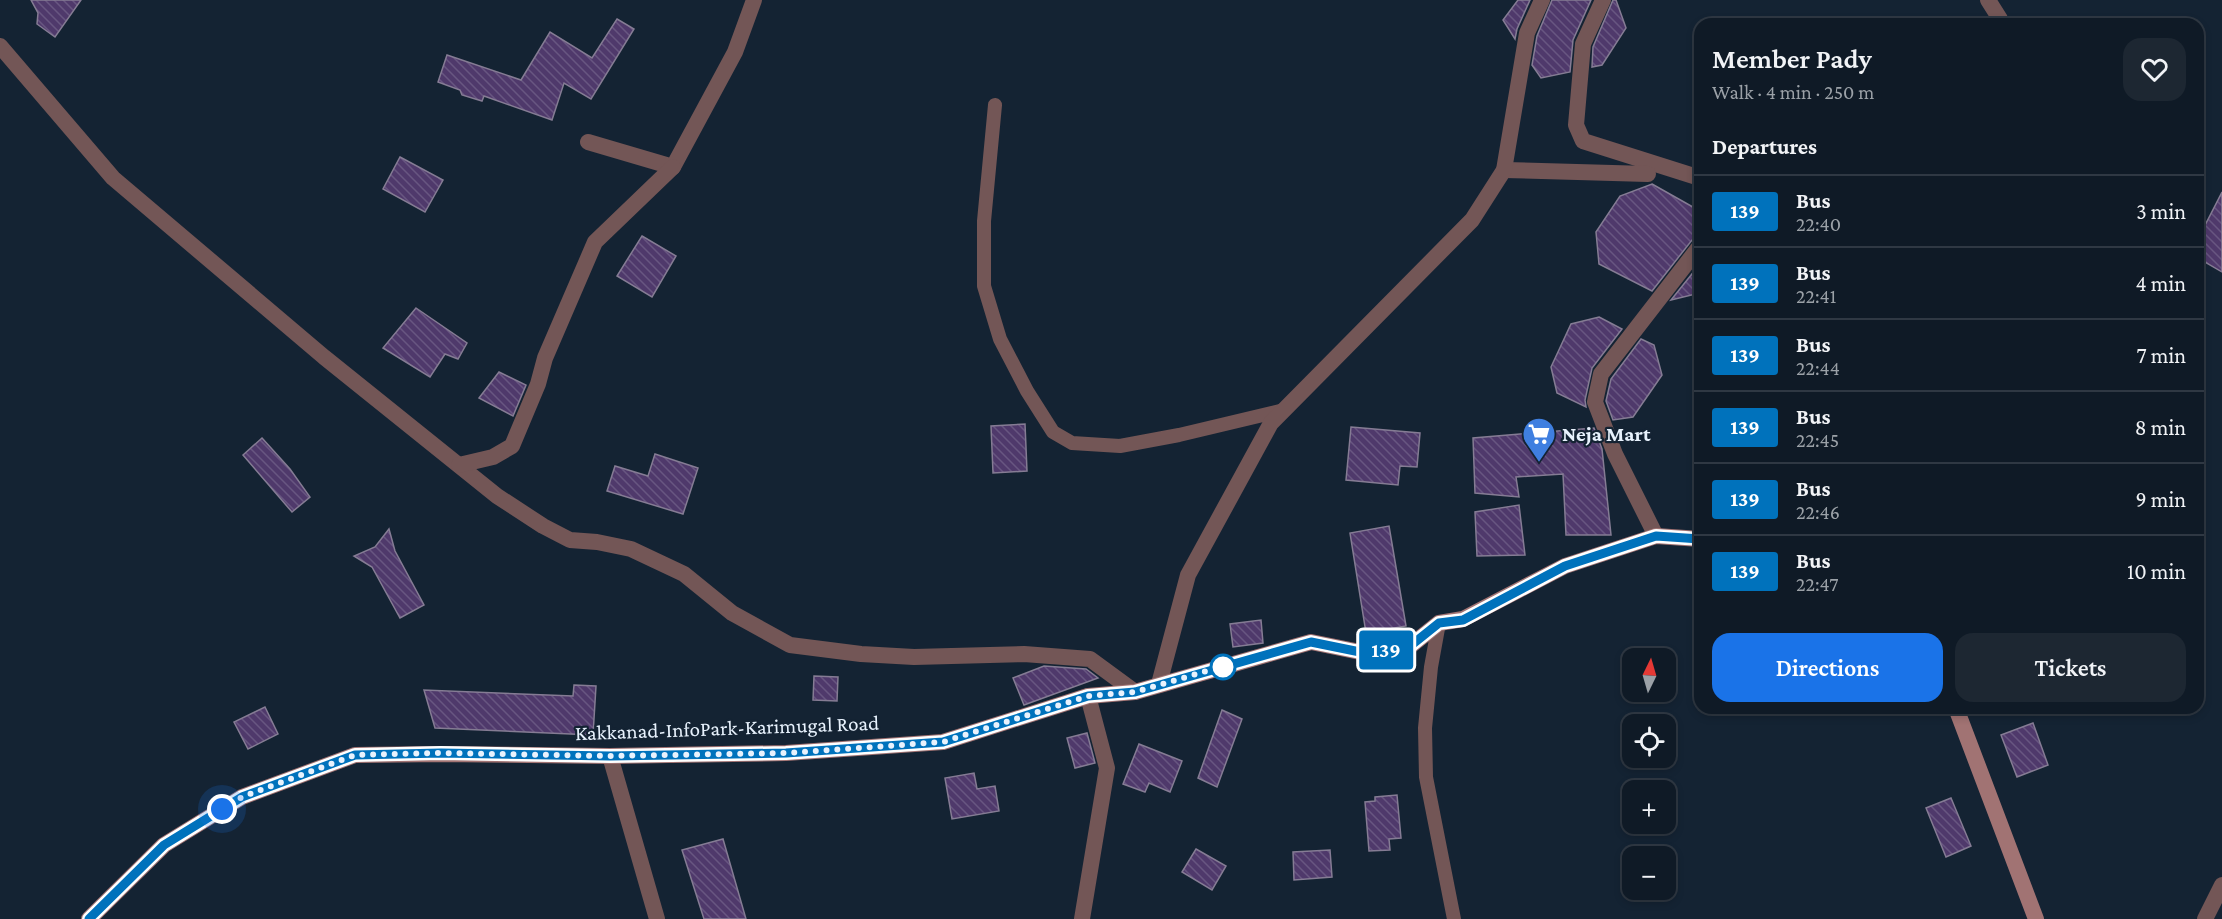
<!DOCTYPE html>
<html lang="en">
<head>
<meta charset="utf-8">
<style>
	body { margin:0; font-family:"Crimson Pro",serif; background:#1d2732; color:#f1f3f6; height:100vh; display:flex; flex-direction:column; font-size:22px; white-space:nowrap }
	* { box-sizing:border-box; margin:0 }
	p { font-size:20px; color:#9ba1a7 }
	.icon { flex:none; width:33px; height:33px; fill:none; stroke:currentColor; stroke-width:2; stroke-linecap:round; stroke-linejoin:round }
	.map { position:relative; flex:1; overflow:hidden }
	.drawer { position:absolute; left:1694px; top:18px; width:510px; height:696px; display:flex; flex-direction:column; background:#0f1a26; border-radius:18px; box-shadow:0 3px 9px #0003,0 0 0 2px #2f3843 }
	.drawer>* { flex:none }
	.badge { padding:0 12px; border-radius:4px; font-size:21px; line-height:39px }
	.needle { width:39px; rotate:5deg }
	.controls { position:absolute; left:1622px; top:648px; display:grid; gap:12px }
	.controls a { display:grid; place-items:center; width:54px; height:54px; border-radius:12px; background:#0f1a26; box-shadow:0 3px 9px #0003,0 0 0 2px #2f3843; font-size:30px }
	.you { position:absolute; width:30px; height:30px; margin:-15px; border:4px solid #fff; border-radius:50%; background:#1a73e8; box-shadow:0 0 0 9px #1a73e833 }
	.map>.badge { position:absolute; translate:-50% -50%; box-shadow:0 0 0 3px #fff }
	h2 { padding:0 18px; font-size:22px; line-height:54px }
	.round { display:grid; place-items:center; flex:none; width:63px; height:63px; border-radius:18px; background:#1d2732 }
	.overview { display:flex; align-items:center; justify-content:space-between; height:102px; padding:0 18px }
	h1 { font-size:28px; font-weight:600; line-height:45px }
	.button { display:flex; gap:12px; margin-top:auto; padding:12px 18px }
	.button a { flex:1; height:69px; border-radius:18px; background:#1a73e8; color:#fff; font-size:24px; font-weight:600; line-height:69px; text-align:center }
	.button a+a { background:#1d2732; color:#f1f3f6 }
	ul { padding:0; list-style:none }
	li { display:flex; align-items:center; gap:18px; height:72px; padding:0 18px; border-top:2px solid #2f3843 }
	li div { flex:1 }
	li b { display:block; font-size:22px }
	li em { font-style:normal }
	li .badge { min-width:66px; font-weight:700; text-align:center }
	.map>svg:first-child { display:block }
</style>
</head>
<body>
<div class="map">
<svg width="2222" height="919" viewBox="0 0 2222 919">
	<defs>
		<pattern id="building-back-hatch" width="6" height="6" patternUnits="userSpaceOnUse" patternTransform="scale(1.5)"><rect width="6" height="6" fill="#4f396b"/><path d="M-1 5l2 2M0 0l6 6M5-1l2 2" fill="none" stroke="#685681"/></pattern>
	</defs>
	<rect width="100%" height="100%" fill="#142333"/>
	<!-- building -->
	<g fill="url(#building-back-hatch)" stroke="#857c94" stroke-width="1.5">
		<polygon points="31,0 81,0 55,37 37,24 38,13"/>
		<polygon points="1518,0 1530,0 1517,29 1515,39 1503,20"/>
		<polygon points="1552,0 1591,0 1573,40 1570,72 1541,78 1532,65 1537,36"/>
		<polygon points="1613,0 1616,0 1626,28 1602,65 1592,67 1593,47"/>
		<polygon points="617,19 634,29 591,99 564,83 552,120 484,96 482,101 462,95 460,90 438,82 447,55 521,80 550,32 592,58"/>
		<polygon points="400,157 443,180 425,212 383,189"/>
		<polygon points="1652,184 1700,211 1700,236 1692,240 1652,291 1599,264 1596,232 1620,196"/>
		<polygon points="2222,192 2222,272 2198,258 2198,239"/>
		<polygon points="642,236 676,256 652,297 617,276"/>
		<polygon points="1700,264 1700,293 1671,300"/>
		<polygon points="416,308 467,343 458,359 445,354 430,377 383,348"/>
		<polygon points="1599,317 1622,329 1592,368 1585,400 1586,407 1557,393 1551,367 1571,324"/>
		<polygon points="1641,339 1654,345 1662,375 1633,417 1613,420 1606,401 1611,379"/>
		<polygon points="499,372 526,385 513,416 479,398"/>
		<polygon points="1025,424 1027,471 993,473 991,426"/>
		<polygon points="1351,427 1420,433 1417,467 1400,466 1398,485 1346,480"/>
		<polygon points="1594,428 1602,449 1611,535 1566,535 1563,474 1516,477 1519,497 1475,493 1473,438"/>
		<polygon points="262,438 290,469 310,497 292,512 243,455"/>
		<polygon points="655,454 698,468 683,514 607,491 615,466 648,476"/>
		<polygon points="1519,505 1525,555 1477,556 1475,512"/>
		<polygon points="1389,526 1406,626 1366,633 1350,533"/>
		<polygon points="389,529 395,551 424,605 400,618 372,567 354,556 375,547"/>
		<polygon points="1261,620 1263,643 1233,647 1230,624"/>
		<polygon points="1044,666 1086,669 1098,678 1024,705 1013,678"/>
		<polygon points="814,676 838,677 837,701 813,700"/>
		<polygon points="574,685 596,686 593,735 435,728 424,690 573,696"/>
		<polygon points="265,707 278,734 248,749 234,722"/>
		<polygon points="1222,710 1242,719 1217,787 1198,778"/>
		<polygon points="2033,723 2048,765 2017,777 2001,735"/>
		<polygon points="1087,733 1095,763 1075,768 1067,738"/>
		<polygon points="1139,744 1182,761 1170,792 1149,783 1145,792 1123,784"/>
		<polygon points="974,773 977,789 995,786 999,811 952,819 945,778"/>
		<polygon points="1397,795 1401,838 1389,839 1390,850 1369,851 1365,802 1375,801 1375,797"/>
		<polygon points="1951,798 1971,846 1946,857 1926,808"/>
		<polygon points="723,839 746,919 704,919 682,850"/>
		<polygon points="1196,849 1226,866 1212,890 1182,872"/>
		<polygon points="1330,850 1332,877 1294,880 1293,852"/>
	</g>
	<g fill="none" stroke-linecap="round" stroke-linejoin="round">
		<!-- service -->
		<g stroke="#735656" stroke-width="14">
			<polyline points="995,105 984,221 984,286 1000,339 1027,391 1053,432 1072,443 1120,446 1179,435 1284,410"/>
			<polyline points="1439,623 1431,667 1425,728 1426,777 1454,919"/>
		</g>
		<!-- minor -->
		<g stroke="#735656" stroke-width="16">
			<polyline points="1603,0 1583,44 1576,125 1583,141 1700,178"/>
			<polyline points="1988,0 2000,19"/>
			<polyline points="0,46 113,178 324,357 497,496 543,526 570,540 597,542 631,549 684,574 732,613 790,645 861,654 914,657 1024,654 1090,659 1135,692"/>
			<polyline points="588,142 673,167 735,52 754,0"/>
			<polyline points="1504,170 1648,174"/>
			<polyline points="459,465 493,457 512,446 538,384 545,358 595,242 673,167"/>
			<polyline points="1656,536 1615,454 1595,402 1601,374 1700,246"/>
			<polyline points="1159,684 1188,575 1271,423 1472,220 1504,170 1527,33 1542,0"/>
			<polyline points="610,756 657,919"/>
			<polyline points="1082,919 1107,768 1088,696"/>
			<polyline points="2205,919 2222,885"/>
		</g>
		<!-- secondary -->
		<g stroke="#a17373" stroke-width="16">
			<polyline points="1956,708 2036,919"/>
			<polyline points="89,919 164,845 242,797 355,755 441,754 610,756 786,753 943,742 1088,696 1135,692 1311,642 1365,653 1409,647 1439,623 1463,619 1565,566 1656,536 1700,539"/>
		</g>
	</g>
	<g fill="none" stroke-linecap="round" stroke-linejoin="round">
		<!-- line casing -->
		<g stroke="#fff" stroke-width="14">
			<polyline id="line" points="89,919 164,845 242,797 355,755 441,753 610,756 786,753 943,742 1088,696 1135,692 1311,642 1365,653 1409,647 1439,623 1463,620 1565,566 1656,536 1700,539"/>
		</g>
		<!-- line -->
		<use href="#line" stroke="#0072bc" stroke-width="9"/>
		<!-- walk -->
		<polyline stroke="#e8f2fd" stroke-width="6" stroke-dasharray="0 10.8" points="222,809 242,797 355,755 441,753 610,756 786,753 943,742 1088,696 1135,692 1224,666 1223,667"/>
	</g>
	<!-- icons -->
	<defs>
		<g id="supermarket-pin" transform="scale(1.725)"><path d="M0 17L-7.5 6A9.5 9.5 0 1 1 7.5 6Z" fill="#3f7fe0" stroke="#142333"/><path d="M-6-5.5h2.5l.6 2H6L4.5 2H-2.5L-4.4-4H-6ZM-1.5 3.2a1.3 1.3 0 1 0 .1 0ZM3 3.2a1.3 1.3 0 1 0 .1 0Z" fill="#fff"/></g>
	</defs>
	<g fill-rule="evenodd">
		<use href="#supermarket-pin" x="1539" y="434"/>
	</g>
	<!-- markers -->
	<circle fill="#fff" stroke="#0072bc" stroke-width="3" cx="1223" cy="667" r="12"/>
	<g text-anchor="middle" dominant-baseline="central" stroke-width="4.5" stroke-linejoin="round" paint-order="stroke">
		<!-- poi labels -->
		<g font-size="21" font-weight="bold" fill="#e8f2fd" stroke="#142333" text-anchor="start">
			<text x="1562" y="434">Neja Mart</text>
		</g>
		<!-- street labels -->
		<g font-size="21" fill="#e8f2fd" stroke="#142333">
			<text transform="translate(727 728) rotate(-2)">Kakkanad-InfoPark-Karimugal Road</text>
		</g>
	</g>
</svg>
<div class="controls">
<a><svg class="needle" viewBox="-14 -14 28 28"><path d="M0-13l5 13h-10z" fill="#e53935"/><path d="M0 13l5-13h-10z" fill="#9ba1a7"/></svg></a>
<a><svg class="icon" aria-label="locate" viewBox="0 0 24 24"><circle cx="12" cy="12" r="6"/><path d="M12 2v4M12 18v4M2 12h4M18 12h4"/></svg></a>
<a>+</a>
<a>−</a>
</div>
<div class="you" style="left:222px;top:809px"></div>
<b class="badge" style="left:1386px;top:650px;background:#0072bc;color:#fff">139</b>
<section class="drawer">
<div class="overview"><div><h1>Member Pady</h1><p>Walk · 4 min · 250 m</p></div><a class="round"><svg class="icon" aria-label="heart" viewBox="0 0 24 24"><path d="M12 20l-8-8c-3-5 5-10 8-4 3-6 11-1 8 4z"/></svg></a></div>
<h2>Departures</h2>
<ul>
<li><span class="badge" style="background:#0072bc;color:#fff">139</span><div><b>Bus</b><p>22:40</p></div><em>3 min</em></li>
<li><span class="badge" style="background:#0072bc;color:#fff">139</span><div><b>Bus</b><p>22:41</p></div><em>4 min</em></li>
<li><span class="badge" style="background:#0072bc;color:#fff">139</span><div><b>Bus</b><p>22:44</p></div><em>7 min</em></li>
<li><span class="badge" style="background:#0072bc;color:#fff">139</span><div><b>Bus</b><p>22:45</p></div><em>8 min</em></li>
<li><span class="badge" style="background:#0072bc;color:#fff">139</span><div><b>Bus</b><p>22:46</p></div><em>9 min</em></li>
<li><span class="badge" style="background:#0072bc;color:#fff">139</span><div><b>Bus</b><p>22:47</p></div><em>10 min</em></li>
</ul>
<div class="button"><a>Directions</a><a>Tickets</a></div>
</section>
</div>
</body>
</html>
